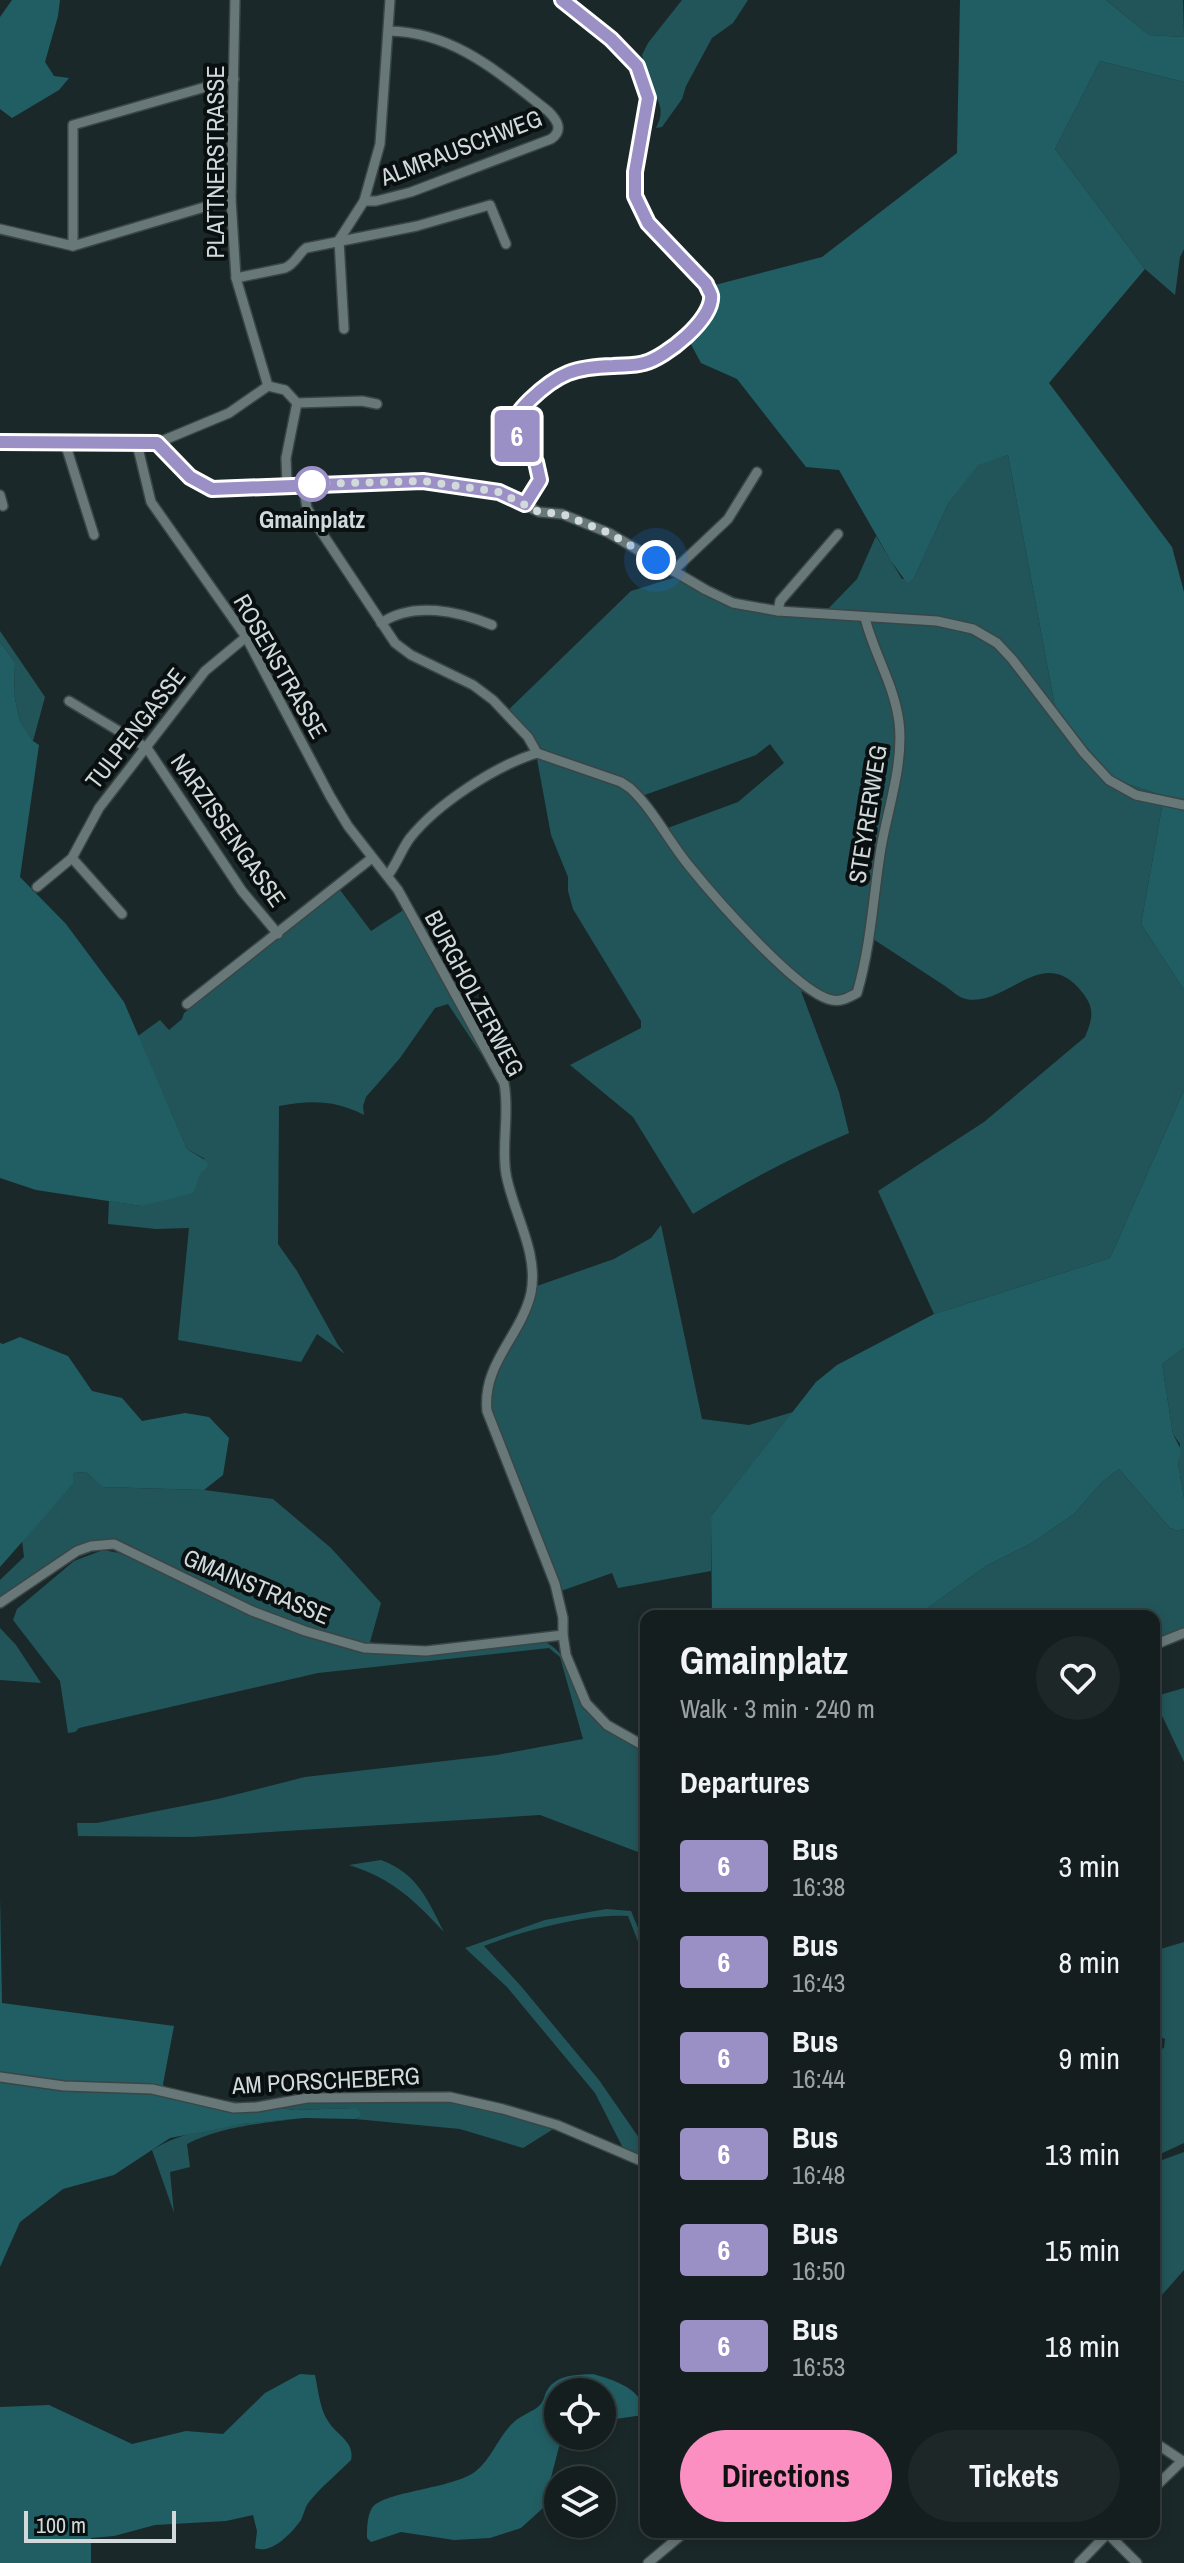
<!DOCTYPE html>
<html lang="en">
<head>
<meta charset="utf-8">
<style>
	body { margin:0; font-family:"Archivo Narrow",sans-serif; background:#1d2728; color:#f1f3f6; height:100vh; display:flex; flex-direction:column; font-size:30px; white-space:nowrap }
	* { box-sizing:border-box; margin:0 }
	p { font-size:26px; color:#9da2a4 }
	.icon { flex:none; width:44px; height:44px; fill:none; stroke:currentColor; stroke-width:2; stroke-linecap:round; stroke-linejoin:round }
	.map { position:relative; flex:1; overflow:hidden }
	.details { position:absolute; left:640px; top:1610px; width:520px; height:928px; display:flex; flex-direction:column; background:#141e1f; border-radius:16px; box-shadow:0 4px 12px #0003,0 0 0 2px #333c3d }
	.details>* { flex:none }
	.badge { padding:0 16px; border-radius:6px; font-size:28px; line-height:52px }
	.fabs { position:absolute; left:544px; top:2378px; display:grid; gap:16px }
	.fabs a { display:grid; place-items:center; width:72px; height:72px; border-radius:50%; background:#141e1f; box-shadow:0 4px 12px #0003,0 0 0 2px #333c3d; font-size:40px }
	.scale { position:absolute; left:24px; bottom:20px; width:152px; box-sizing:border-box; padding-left:8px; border:4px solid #d1d9da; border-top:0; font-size:22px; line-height:28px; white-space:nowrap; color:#d1d9da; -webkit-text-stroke:6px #0a1010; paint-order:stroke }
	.you { position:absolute; width:40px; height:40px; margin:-20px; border:6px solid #fff; border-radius:50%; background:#1a73e8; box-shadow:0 0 0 12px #1a73e833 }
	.map>.badge { position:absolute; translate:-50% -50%; box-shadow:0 0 0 4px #fff }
	h2 { padding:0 40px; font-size:30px; line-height:72px }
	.round { display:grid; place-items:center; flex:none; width:84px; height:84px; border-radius:42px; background:#1d2728 }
	.summary { display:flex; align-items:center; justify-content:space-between; height:136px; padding:0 40px }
	h1 { font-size:38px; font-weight:800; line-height:60px }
	.cta { display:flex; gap:16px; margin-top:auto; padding:16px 40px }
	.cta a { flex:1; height:92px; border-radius:48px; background:#fc8fc1; color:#111; font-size:32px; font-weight:800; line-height:92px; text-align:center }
	.cta a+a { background:#1d2728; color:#f1f3f6 }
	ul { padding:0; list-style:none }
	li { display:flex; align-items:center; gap:24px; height:96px; padding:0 40px }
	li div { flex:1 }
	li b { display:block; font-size:30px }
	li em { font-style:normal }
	li .badge { min-width:88px; font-weight:700; text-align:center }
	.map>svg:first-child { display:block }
</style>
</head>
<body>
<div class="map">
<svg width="1184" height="2563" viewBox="0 0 1184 2563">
	<rect width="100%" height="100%" fill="#1b2829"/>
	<!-- green -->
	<g fill="#225559" fill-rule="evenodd">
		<path d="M682,0H748L733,23L712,38L686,86L682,99L662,127L656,128C666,109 658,102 651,86C647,77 645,65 642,55L648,43Z"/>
		<polygon points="1106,0 1183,0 1184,37 1149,35"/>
		<polygon points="1100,61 1184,82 1184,249 1180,257 1175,295 1145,269 1055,149"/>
		<path d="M1008,455L1058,723L1101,775L1164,796L1141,924L1184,990V1090L1110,1258L934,1314L878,1191L984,1122L1085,1037C1093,1018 1095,1008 1082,992C1042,942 1007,1008 966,999C959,998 951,990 945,986C921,970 897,955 873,939L860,995C833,1015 827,1003 801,991L839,1092L849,1133C794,1156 743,1183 693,1214L633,1117L570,1065L641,1028V1021L573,909L568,891V877L551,835L537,759L525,739L503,715L631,591L686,574L721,593L766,606L827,610L857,579L876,536L902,579L914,578L948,504L978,464ZM770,744L784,763L738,802L665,829L642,796L756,755Z"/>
		<polygon points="0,631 45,697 33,741 20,721 14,694 15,662 0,642"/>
		<path d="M340,890L371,931L405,909L497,1078L448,1004L435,1008L400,1058L366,1097L363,1106L364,1115C336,1100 310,1100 279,1106L278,1244L297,1271L338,1345L345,1354L317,1334L301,1362L178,1340L189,1228L156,1229L108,1224L109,1201L141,1206L205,1159L187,1149L138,1036L160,1020L169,1030L182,1019L184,1013Z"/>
		<path d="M661,1225L702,1419L749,1425L793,1412L711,1516V1571L618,1588L612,1573L561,1591L492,1413C487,1365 524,1330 537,1286L614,1259L651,1238Z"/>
		<polygon points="1184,1348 1184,1498 1178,1463 1180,1444 1173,1434 1162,1364"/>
		<polygon points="1119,1469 1170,1528 1178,1531 1184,1529 1184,1629 1154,1641 1154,1616 921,1616 925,1610 986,1566 1032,1543 1074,1514 1102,1482"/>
		<path d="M86,1472L102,1487L204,1490L273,1499L331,1548L381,1603L370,1642L385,1646C294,1637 194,1579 112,1539C68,1542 36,1576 0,1599V1580L24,1557L22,1540L73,1484L72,1473Z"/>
		<path d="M103,1550L119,1553L295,1632L356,1651L387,1654L439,1653L541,1640C574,1653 568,1685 587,1711C600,1728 620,1737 639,1746L640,1776L646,1784V1855L540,1815L192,1837L78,1836L77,1823H97L218,1799L305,1777L497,1755L583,1739L560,1657L549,1648L318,1673L79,1728L75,1732L68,1733L60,1681L13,1620L17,1609L74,1561Z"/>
		<polygon points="0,1628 16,1645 41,1683 0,1680"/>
		<polygon points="1184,1688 1184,1762 1157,1705 1154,1706 1154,1693 1156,1696"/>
		<path d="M381,1860C418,1874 427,1899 444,1932C413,1899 393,1879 349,1865Z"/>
		<path d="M606,1909L631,1911L646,1947V1962L628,1916C588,1913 522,1931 484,1946L520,1985L599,2080L646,2148V2159L623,2148L595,2093L507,1987L465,1948L545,1920Z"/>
		<polygon points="1184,1942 1184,2143 1154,2157 1154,2051 1164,2048 1165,2039 1154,2034 1154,1951"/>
		<polygon points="442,2099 555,2128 523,2148 460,2129 355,2119 360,2117 355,2108 295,2110 275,2107 303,2102"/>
		<path d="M304,2118C264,2123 223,2126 187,2144L190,2167L170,2172L174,2213L152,2150C192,2124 257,2123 304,2118Z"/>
		<polygon points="1184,2152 1184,2270 1154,2304 1154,2163"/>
	</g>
	<!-- forest -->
	<g fill="#215e63">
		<polygon points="12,0 60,0 58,16 45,62 54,76 69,78 59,90 12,118 0,109 0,17"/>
		<polygon points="960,0 1106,0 1149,35 1184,37 1184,82 1100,61 1055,149 1145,269 1049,383 1172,547 1184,592 1184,990 1141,924 1164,796 1101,775 1058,723 1008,455 978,465 948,504 914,578 907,583 891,561 839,470 806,467 737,379 701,363 687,337 714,314 715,285 822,257 957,153"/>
		<polygon points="0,642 15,662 14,694 20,721 33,741 39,745 20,877 66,924 124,1002 187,1149 205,1160 208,1165 205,1170 201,1172 193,1193 141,1206 36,1190 0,1178"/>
		<polygon points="1184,1090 1184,1348 1162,1364 1173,1434 1181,1450 1178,1463 1184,1498 1184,1529 1178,1531 1170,1528 1119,1469 1102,1482 1074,1514 1032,1543 986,1566 925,1610 921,1616 712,1616 711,1516 816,1382 837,1365 934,1314 1110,1258"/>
		<polygon points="20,1337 68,1356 92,1391 122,1398 142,1421 185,1413 209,1417 229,1438 223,1475 204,1490 102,1487 86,1472 73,1473 73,1484 0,1567 0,1343 3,1344"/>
		<polygon points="0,1897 2,2003 174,2026 163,2084 166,2092 295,2110 355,2108 360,2112 360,2117 355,2119 304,2118 242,2124 170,2138 114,2175 63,2189 20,2222 0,2267"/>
		<path d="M300,2374L315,2375C318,2389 320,2410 328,2421C336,2435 355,2441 351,2460C337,2474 321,2487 309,2502C305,2507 304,2514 301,2520C292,2533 271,2555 255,2548L257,2531L253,2515L226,2521L155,2525L114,2536L91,2538V2563H0V2407L49,2405L132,2444L186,2431L223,2434L265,2393Z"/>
		<path d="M593,2374C613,2380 646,2389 643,2415L602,2421V2392H558V2436H565L559,2447L543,2508L521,2528L490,2538L454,2540L401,2532L371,2542L367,2538C367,2529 367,2516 372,2508C384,2491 453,2489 476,2471C492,2458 499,2435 514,2422C521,2415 533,2412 540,2405C545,2400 544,2394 548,2389C558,2374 577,2375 593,2374Z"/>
	</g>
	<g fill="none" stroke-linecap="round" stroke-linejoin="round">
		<!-- minor casing -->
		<g stroke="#3a4546" stroke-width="12">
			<g id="minor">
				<polyline points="235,0 231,199 236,278 268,386"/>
				<path d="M364,201H376L411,192L551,139C564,130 557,120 548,111C499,73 454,32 389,31"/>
				<polyline points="0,229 73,246 231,199"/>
				<polyline points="339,240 364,201 380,144 390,0"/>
				<polyline points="339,240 344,329"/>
				<polyline points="73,246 73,125 234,79"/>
				<path d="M236,278L285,268C295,264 298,254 306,248L417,226L490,205L506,244"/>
				<polyline points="268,386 285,390 297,403 286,458 287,485"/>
				<polyline points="297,403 362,401 377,404"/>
				<polyline points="0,442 157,443 229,413 268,386"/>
				<polyline points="65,443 94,535"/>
				<polyline points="157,443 190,477 212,489 403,481 458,484 499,492 539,512 562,514 609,533 706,590 733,603 778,611 937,621 973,629 997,643 1012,659 1084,753 1109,780 1136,795 1184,805"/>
				<path d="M137,444L151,502L246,637L330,796L348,826L398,890L504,1083C510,1114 501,1144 506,1174C513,1213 539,1252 531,1293C521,1336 482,1364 487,1411L555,1584L563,1618V1635L566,1655L586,1703L607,1725L646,1747"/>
				<polyline points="303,484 307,508 318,527 395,643 411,655 473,685 493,700 528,737 537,753"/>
				<polyline points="0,495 3,506"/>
				<path d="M525,504L540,480L536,462L514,431C513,417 521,409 530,400C558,373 575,367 613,366C624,365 634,366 644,363C665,358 714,319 711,295C711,294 706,285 706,284C682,259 645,232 636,198C630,179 638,156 642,137C645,125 648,113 648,100C646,54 594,25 562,0"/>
				<polyline points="673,571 728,519 757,472"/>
				<polyline points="778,611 780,601 838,534"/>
				<path d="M381,623C413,601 458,611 492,625"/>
				<polyline points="69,701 147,748 242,891 278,934"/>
				<path d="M537,753L621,782L630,788C653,809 669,842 690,867C715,898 794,988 828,999C839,1003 848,998 857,993C871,946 873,897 881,848C888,808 904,763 899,722C894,684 874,654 865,618"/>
				<polyline points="72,858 122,914"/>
				<path d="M388,875C397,864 401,850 410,838C437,804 495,766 537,753"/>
				<polyline points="37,887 72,858 99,808 205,671 246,637"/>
				<polyline points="187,1004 372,858"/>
				<polyline points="0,1603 77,1551 91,1546 114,1544 252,1611 305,1631 364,1648 426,1651 563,1635"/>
				<polyline points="1154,1645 1184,1633"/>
				<polyline points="0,2077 64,2086 152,2089 234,2108 257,2107 307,2098 450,2097 503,2109 557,2125 646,2163"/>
				<polyline points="1154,2442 1184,2462"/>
				<polyline points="1154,2488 1182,2461"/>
				<polyline points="1108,2534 1137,2563"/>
				<polyline points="648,2563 685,2532"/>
				<polyline points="1079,2563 1109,2532"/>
			</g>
		</g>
		<!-- minor -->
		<use href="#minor" stroke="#687778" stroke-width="9"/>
	</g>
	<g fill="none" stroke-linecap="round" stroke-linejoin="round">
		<!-- line casing -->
		<g stroke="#fff" stroke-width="18">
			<path id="line" d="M0,442L157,443L190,477L212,489L423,481L499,492L525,504L540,480L536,462L514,431C513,417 521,409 530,400C558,373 575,367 613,366C624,365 634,366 644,363C665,358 714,319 711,295C711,294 706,285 706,284L648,223L635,196V172L648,98L637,66L611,39L562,0"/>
		</g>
		<!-- line -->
		<use href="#line" stroke="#9b90c5" stroke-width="12"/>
		<!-- walk -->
		<polyline stroke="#d1d9da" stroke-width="8" stroke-dasharray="0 14.4" points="312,484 423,481 499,492 539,512 562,514 609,533 656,560"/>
	</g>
	<!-- markers -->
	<circle fill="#fff" stroke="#9b90c5" stroke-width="4" cx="312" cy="484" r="16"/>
	<g text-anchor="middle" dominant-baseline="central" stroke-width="8" stroke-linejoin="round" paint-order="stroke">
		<!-- street labels -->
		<g font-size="24" fill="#d1d9da" stroke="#0a1010">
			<text transform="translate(461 147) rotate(-21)">ALMRAUSCHWEG</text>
			<text transform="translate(215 162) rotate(-90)">PLATTNERSTRASSE</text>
			<text transform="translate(281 666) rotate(60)">ROSENSTRASSE</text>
			<text transform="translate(135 728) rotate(-52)">TULPENGASSE</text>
			<text transform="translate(867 814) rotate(-81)">STEYRERWEG</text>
			<text transform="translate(229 830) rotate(55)">NARZISSENGASSE</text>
			<text transform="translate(475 993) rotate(62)">BURGHOLZERWEG</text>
			<text transform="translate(257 1586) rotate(23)">GMAINSTRASSE</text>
			<text transform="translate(326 2080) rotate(-3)">AM PORSCHEBERG</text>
		</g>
		<!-- stop labels -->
		<g font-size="24" font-weight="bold" fill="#d1d9da" stroke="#0a1010">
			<text x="312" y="519">Gmainplatz</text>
		</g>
	</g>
</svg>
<div class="fabs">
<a><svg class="icon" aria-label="locate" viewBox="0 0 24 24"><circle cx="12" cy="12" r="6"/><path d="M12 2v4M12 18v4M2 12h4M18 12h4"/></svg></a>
<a><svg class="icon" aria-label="layers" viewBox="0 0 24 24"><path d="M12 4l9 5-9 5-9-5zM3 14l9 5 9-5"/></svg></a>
</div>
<div class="scale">100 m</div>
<div class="you" style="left:656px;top:560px"></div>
<b class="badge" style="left:517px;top:436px;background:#9b90c5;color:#fff">6</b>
<section class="details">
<div class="summary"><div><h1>Gmainplatz</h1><p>Walk · 3 min · 240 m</p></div><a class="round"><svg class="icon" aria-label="heart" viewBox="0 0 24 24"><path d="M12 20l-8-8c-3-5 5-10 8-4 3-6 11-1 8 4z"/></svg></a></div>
<h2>Departures</h2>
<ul>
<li><span class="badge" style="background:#9b90c5;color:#fff">6</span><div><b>Bus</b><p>16:38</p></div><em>3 min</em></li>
<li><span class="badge" style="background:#9b90c5;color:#fff">6</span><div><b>Bus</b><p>16:43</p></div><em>8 min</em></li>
<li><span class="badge" style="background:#9b90c5;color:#fff">6</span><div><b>Bus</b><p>16:44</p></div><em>9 min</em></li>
<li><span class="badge" style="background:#9b90c5;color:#fff">6</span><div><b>Bus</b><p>16:48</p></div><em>13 min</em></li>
<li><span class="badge" style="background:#9b90c5;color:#fff">6</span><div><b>Bus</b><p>16:50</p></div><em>15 min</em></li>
<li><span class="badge" style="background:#9b90c5;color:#fff">6</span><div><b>Bus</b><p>16:53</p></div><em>18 min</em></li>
</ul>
<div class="cta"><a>Directions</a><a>Tickets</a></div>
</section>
</div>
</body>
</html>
